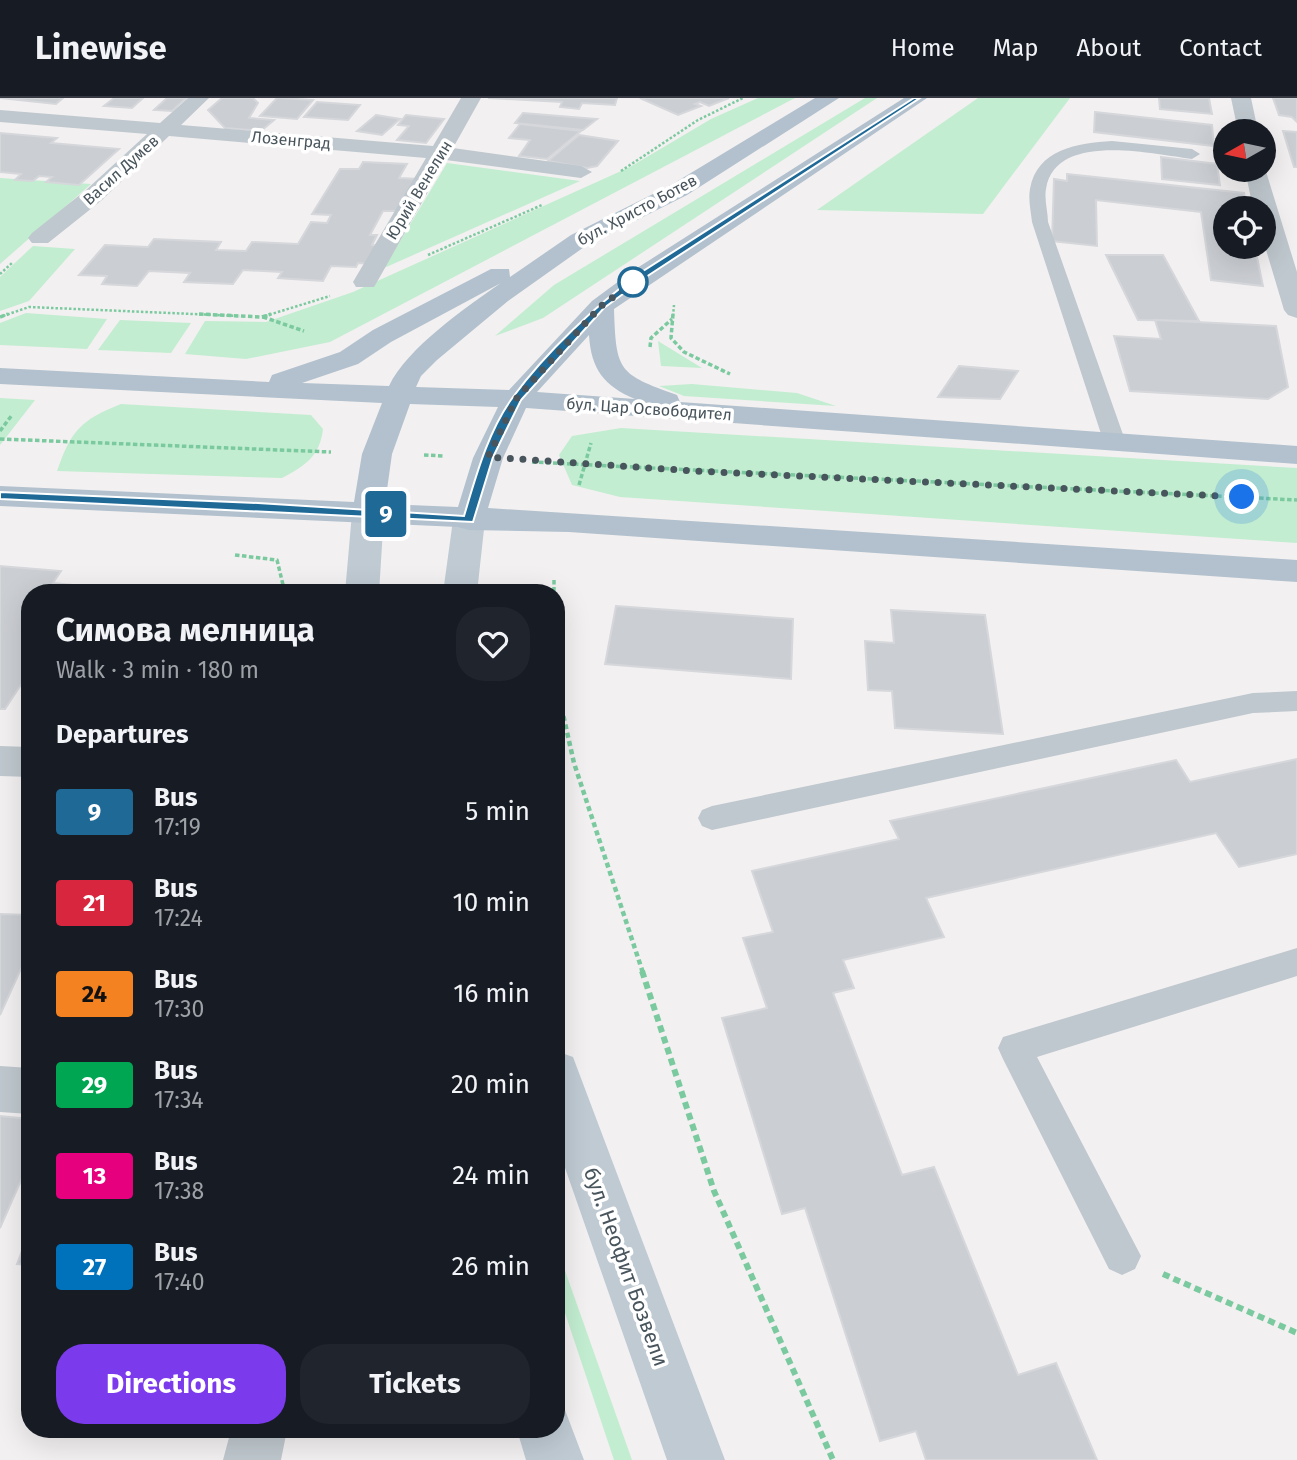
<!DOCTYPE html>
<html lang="en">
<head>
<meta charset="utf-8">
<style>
	body { margin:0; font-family:"Fira Sans",sans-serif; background:#20242c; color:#f1f3f6; height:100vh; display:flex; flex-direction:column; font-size:26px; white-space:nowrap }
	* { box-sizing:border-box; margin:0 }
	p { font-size:23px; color:#9ea1a6 }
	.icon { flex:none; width:38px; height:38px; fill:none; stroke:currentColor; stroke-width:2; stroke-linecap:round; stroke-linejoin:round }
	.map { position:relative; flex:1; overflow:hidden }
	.panel { position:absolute; left:21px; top:486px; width:544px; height:854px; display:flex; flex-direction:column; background:#171b24; border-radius:28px; box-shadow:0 7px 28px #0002 }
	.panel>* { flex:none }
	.badge { padding:0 14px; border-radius:5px; font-size:24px; line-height:46px }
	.needle { width:46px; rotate:261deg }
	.tools { position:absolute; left:1213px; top:21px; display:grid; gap:14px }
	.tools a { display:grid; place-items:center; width:63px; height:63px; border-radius:50%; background:#171b24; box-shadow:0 7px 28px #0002; font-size:35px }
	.you { position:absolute; width:35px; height:35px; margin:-18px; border:5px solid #fff; border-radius:50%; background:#1a73e8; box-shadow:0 0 0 10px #1a73e833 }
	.map>.badge { position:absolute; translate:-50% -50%; box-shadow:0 0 0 4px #fff }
	h2 { padding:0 35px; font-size:26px; line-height:63px }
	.round { display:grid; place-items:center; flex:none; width:74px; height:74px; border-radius:28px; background:#20242c }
	.head { display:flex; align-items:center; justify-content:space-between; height:119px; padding:0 35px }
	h1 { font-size:33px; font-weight:700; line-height:52px }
	.button { display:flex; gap:14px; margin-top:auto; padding:14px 35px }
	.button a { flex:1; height:80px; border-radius:28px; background:#7c3aed; color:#fff; font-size:28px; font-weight:700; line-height:80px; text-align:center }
	.button a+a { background:#20242c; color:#f1f3f6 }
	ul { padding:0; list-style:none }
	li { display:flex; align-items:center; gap:21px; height:91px; padding:0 35px }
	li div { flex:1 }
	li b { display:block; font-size:26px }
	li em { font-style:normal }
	li .badge { min-width:77px; font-weight:700; text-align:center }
	header { display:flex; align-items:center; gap:42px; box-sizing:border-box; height:98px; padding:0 35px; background:#171b24; border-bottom:2px solid #363941 }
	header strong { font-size:33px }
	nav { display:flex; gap:38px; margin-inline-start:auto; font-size:24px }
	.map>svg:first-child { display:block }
</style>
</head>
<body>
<header>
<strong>Linewise</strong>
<nav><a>Home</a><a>Map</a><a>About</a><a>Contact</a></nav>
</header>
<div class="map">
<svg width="1297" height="1362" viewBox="0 0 1297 1362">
	<rect width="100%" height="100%" fill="#f3f0f1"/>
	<!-- green -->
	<g fill="#c2edd0">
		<polygon points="758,0 795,0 330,244 246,261 185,256 205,223 266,224 353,194 630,69 711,21"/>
		<polygon points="865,0 877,0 543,220 495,238 554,187"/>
		<polygon points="978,0 1070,0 983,116 817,112"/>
		<polygon points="447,65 580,83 384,170"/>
		<polygon points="0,80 91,86 0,166"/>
		<polygon points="33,148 75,151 29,203 0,213 0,179"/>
		<polygon points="26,215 107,221 87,251 0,247 0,225"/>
		<polygon points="120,222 191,225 171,255 98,252"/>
		<polygon points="658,243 702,270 661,268"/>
		<polygon points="692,286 797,295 836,308 684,298 659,288"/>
		<polygon points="0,300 35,302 0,347"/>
		<path d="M121,306L311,317L323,331C320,358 305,368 282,380L57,373C71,332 81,322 121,306Z"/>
		<polygon points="621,330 1297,370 1297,445 620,399 572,387 559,357 572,338"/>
		<polygon points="556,1150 557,1150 632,1362 614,1362 557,1191"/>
	</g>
	<!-- building -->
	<g fill="#cbced3" stroke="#d5d7db" stroke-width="2">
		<polygon points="0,0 63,0 56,6"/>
		<polygon points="114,0 143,0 132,10 104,8"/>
		<polygon points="167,0 186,0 172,13 154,12"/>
		<polygon points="222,0 253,0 258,5 249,20 274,22 261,33 225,30 208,12"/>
		<polygon points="277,0 281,0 313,2 297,21 260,18"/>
		<polygon points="488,0 617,0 615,7 582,5 579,11 560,9 562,4"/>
		<polygon points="640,0 729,0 709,8 700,4 695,6 701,8 678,17"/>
		<polygon points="1159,0 1209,0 1212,16 1160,11"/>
		<polygon points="1273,0 1297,0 1297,24 1292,19 1279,17"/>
		<polygon points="317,4 360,7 348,22 304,19"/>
		<polygon points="1095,14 1212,27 1214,48 1094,34"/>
		<polygon points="523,15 597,21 583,32 515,25"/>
		<polygon points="376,17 400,21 382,37 357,33"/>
		<polygon points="406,17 444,21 426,45 397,42 409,28 398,27"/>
		<polygon points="520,26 581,33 547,61 519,58 530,42 509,40"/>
		<polygon points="1283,33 1297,34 1297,69 1294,69"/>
		<polygon points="0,35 57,40 51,45 119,51 79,87 46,84 52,79 39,78 33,83 15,82 21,76 0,74"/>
		<polygon points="579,37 618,43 597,68 587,70 548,63"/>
		<polygon points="1161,59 1217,66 1220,87 1162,81"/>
		<polygon points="363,64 407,66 399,80 418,81 402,113 383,113 370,137 377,137 372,147 382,148 372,166 358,165 356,169 331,168 323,183 278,180 282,174 243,172 233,186 184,184 190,175 149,173 137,188 102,186 107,178 79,177 105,147 148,149 154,141 221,144 216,152 246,153 252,144 298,146 311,124 327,125 331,117 312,116 340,71 359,71"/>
		<polygon points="1067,76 1244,95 1247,110 1225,110 1225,149 1255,149 1263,188 1211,182 1201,114 1096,102 1097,148 1052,143 1054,81 1067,83"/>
		<polygon points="1106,157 1163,157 1199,223 1138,222"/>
		<polygon points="1155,222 1276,228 1288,289 1268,301 1130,293 1114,238 1161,241"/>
		<polygon points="959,268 1018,273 1000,301 938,299"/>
		<polygon points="0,468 61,473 53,485 84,488 80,495 30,495 30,573 5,611 0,611"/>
		<polygon points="616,508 793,521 791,581 605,566"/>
		<polygon points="891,512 985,517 1003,636 895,630 892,593 868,592 865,543 894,545"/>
		<polygon points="1297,661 1297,756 1239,769 1216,735 926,800 944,839 843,862 854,890 833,895 902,1077 934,1069 1018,1277 1056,1265 1097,1362 926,1362 916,1333 880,1343 805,1110 782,1116 722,920 767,910 743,840 773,834 752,773 899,741 890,723 1176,662 1190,684"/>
		<polygon points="0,816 30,817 30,851 0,917"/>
		<polygon points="0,1018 30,1021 30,1062 0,1130"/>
		<polygon points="30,1132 30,1167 17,1166"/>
	</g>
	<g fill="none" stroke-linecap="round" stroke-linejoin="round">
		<!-- path-far3 -->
		<g stroke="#7bca9f" stroke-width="2.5" stroke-dasharray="2.5 2" stroke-linecap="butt">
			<polyline points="621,73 698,22 743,0"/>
			<polyline points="428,157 542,107"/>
			<polyline points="0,176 12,165"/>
			<polyline points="3,218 29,209 240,218"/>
			<polyline points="265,218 330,198"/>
			<polyline points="673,218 674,207"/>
		</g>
		<!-- path-far2 -->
		<g stroke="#7bca9f" stroke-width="3.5" stroke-dasharray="4.5 2.5" stroke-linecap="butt">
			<polyline points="199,216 262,219 271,216"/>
			<polyline points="673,216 671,240 684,254 730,276"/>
			<polyline points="0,219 8,216"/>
			<polyline points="263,219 304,233"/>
			<polyline points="650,249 651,240 672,221"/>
			<polyline points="0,333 12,317"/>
			<polyline points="0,341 331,354"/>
			<polyline points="424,357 443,358"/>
			<polyline points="532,364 1297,402"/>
			<polyline points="579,387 591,345"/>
			<polyline points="235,457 277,462 285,495"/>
			<polyline points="554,482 554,495"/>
		</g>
		<!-- path-far1 -->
		<polyline stroke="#7bca9f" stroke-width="4.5" stroke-dasharray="5 3.5" stroke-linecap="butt" points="556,585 574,665 643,875"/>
		<!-- path -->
		<g stroke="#7bca9f" stroke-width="6" stroke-dasharray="7 4.5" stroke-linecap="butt">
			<polyline points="642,873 714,1093 833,1362"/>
			<polyline points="1163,1176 1297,1235"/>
		</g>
		<!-- service -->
		<g fill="#bfc8ce" fill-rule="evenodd">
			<path d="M1112,43L1192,51L1200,56L1192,61C1152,56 1055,33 1046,91C1044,101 1048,114 1048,124L1126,345L1115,351L1104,345L1032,124C1031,114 1028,101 1030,91C1037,51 1078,45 1112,43Z"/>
			<polygon points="1297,593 1297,613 1253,615 712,732 702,728 698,720 702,712 712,708 1253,595"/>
			<polygon points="1297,850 1297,878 1037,959 1141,1158 1135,1171 1122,1177 1109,1171 1003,961 998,950 1003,939"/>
		</g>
		<!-- minor -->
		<g fill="#bfc8ce" fill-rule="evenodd">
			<polygon points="188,0 209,0 181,27 433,48 461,0 481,0 453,50 581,68 592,74 581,80 446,62 377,184 374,189 356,189 353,184 426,60 169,38 102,102 48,145 32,145 28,140 32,135 86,92 147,36 0,24 0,12 160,25"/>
			<polygon points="1231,0 1251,0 1258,33 1238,33"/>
			<polygon points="1264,67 1297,174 1297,220 1288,217 1284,212 1264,145 1264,110 1253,110 1245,72 1264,72"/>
			<polygon points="0,648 30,649 30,679 0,678"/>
			<polygon points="0,968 30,970 30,1016 0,1014"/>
			<polygon points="231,1332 287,1332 281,1362 223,1362"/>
		</g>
		<!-- secondary -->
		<g fill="#bfcad3" fill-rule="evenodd">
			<polygon points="368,405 379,408 384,415 379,495 345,495 352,415 357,408"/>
			<polygon points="469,412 480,415 485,422 477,495 443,495 453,422 458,415"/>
			<polygon points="556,953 573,959 579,975 725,1362 667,1362 556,1044"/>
			<polygon points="556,1308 565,1312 584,1362 526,1362 517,1332 556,1332"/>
		</g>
		<!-- primary -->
		<path fill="#b2c1cd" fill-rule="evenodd" d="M815,0H839L687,97L587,147L508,203L437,262L421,278L416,289L509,292L592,203L634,172L904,0H927L614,211C616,273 618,276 677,297L680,304L1297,348V366L526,310L503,360L488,410L1297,462V484L569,434L469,432L458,429L0,408V388L354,404L362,356L382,305L0,286V270L269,284L272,277L340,254L373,232L491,171H509L510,179L571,137L671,87ZM501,185C465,210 407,250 389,288L302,285L358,266L391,244ZM589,237C591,271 604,288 635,301L537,294ZM410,306L498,309L473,360L458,409L385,406L392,356Z"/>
	</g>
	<!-- line -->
	<path fill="#1f6997" stroke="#fff" stroke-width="2" d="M914,0H920L646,179L604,210L521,302L493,359L473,424L0,401V394L258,405L464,418C476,378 488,333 513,299C546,254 595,208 640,175Z"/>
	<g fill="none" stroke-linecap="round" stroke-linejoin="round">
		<!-- walk -->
		<polyline stroke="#49555d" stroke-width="7" stroke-dasharray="0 12.6" points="633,184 643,177 601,208 516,301 488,359 694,373 1242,399"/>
	</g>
	<!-- markers -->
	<circle fill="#fff" stroke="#1f6997" stroke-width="3.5" cx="633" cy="184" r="14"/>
	<g text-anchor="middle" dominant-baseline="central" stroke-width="7" stroke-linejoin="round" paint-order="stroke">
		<!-- far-street labels -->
		<g font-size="16" fill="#49555d" stroke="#fff">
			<text transform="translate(291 42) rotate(5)">Лозенград</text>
			<text transform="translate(121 72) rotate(-42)">Васил Думев</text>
			<text transform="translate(419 92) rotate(-59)">Юрий Венелин</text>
			<text transform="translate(637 112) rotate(-28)">бул. Христо Ботев</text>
			<text transform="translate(649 311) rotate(4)">бул. Цар Освободител</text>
		</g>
		<!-- near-street labels -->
		<g font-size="21" fill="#49555d" stroke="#fff">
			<text transform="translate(626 1169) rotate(70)">бул. Неофит Бозвели</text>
		</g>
	</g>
</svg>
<div class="tools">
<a><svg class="needle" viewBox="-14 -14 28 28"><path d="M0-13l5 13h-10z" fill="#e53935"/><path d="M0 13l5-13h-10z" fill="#9ea1a6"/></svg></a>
<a><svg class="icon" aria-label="locate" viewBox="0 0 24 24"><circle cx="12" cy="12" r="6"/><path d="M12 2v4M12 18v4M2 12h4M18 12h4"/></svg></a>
</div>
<div class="you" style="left:1242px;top:399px"></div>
<b class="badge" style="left:386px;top:416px;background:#1f6997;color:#fff">9</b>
<section class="panel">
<div class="head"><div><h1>Симова мелница</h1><p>Walk · 3 min · 180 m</p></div><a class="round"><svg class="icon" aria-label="heart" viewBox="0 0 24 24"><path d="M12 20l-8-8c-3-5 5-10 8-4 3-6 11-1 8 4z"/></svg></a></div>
<h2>Departures</h2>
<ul>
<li><span class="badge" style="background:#1f6997;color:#fff">9</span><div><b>Bus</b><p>17:19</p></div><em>5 min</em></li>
<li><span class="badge" style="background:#d7263d;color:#fff">21</span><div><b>Bus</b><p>17:24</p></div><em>10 min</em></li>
<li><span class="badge" style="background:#f58220;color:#111">24</span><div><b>Bus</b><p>17:30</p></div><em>16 min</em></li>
<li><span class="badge" style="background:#00a651;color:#fff">29</span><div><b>Bus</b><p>17:34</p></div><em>20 min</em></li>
<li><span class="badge" style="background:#e6007e;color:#fff">13</span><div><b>Bus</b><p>17:38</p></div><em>24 min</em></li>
<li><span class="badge" style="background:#0072bc;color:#fff">27</span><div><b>Bus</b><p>17:40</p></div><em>26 min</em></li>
</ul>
<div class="button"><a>Directions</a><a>Tickets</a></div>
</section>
</div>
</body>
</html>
